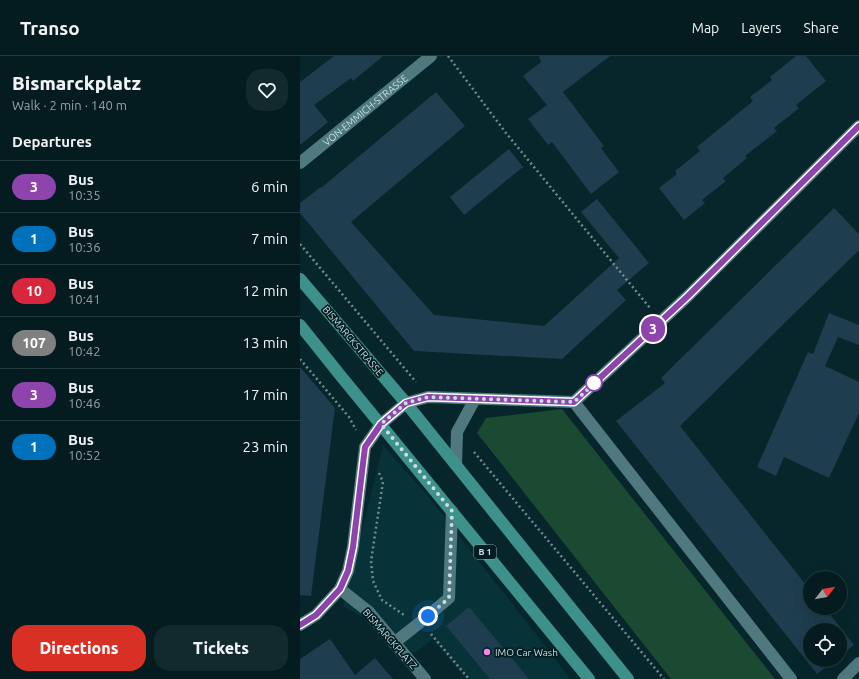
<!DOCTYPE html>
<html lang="en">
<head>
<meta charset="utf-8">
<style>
	body { margin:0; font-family:Ubuntu,sans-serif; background:#12292d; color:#f1f3f6; height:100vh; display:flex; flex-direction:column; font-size:15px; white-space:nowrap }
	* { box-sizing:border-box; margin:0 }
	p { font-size:13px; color:#97a1a5 }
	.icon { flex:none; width:22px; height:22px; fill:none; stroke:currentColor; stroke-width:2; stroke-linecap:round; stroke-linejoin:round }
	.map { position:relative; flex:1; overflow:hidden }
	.drawer { display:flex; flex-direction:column; background:#041c20; width:300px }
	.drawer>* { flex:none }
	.badge { padding:0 8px; border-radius:13px; font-size:14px; line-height:26px }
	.needle { width:26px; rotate:59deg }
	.buttons { position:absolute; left:503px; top:515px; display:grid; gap:8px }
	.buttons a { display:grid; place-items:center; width:44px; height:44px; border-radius:50%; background:#041c20; box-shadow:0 4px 16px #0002,0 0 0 1px #253a3e; font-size:20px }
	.you { position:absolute; width:20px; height:20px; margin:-10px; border:3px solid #fff; border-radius:50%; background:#1a73e8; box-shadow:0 0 0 6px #1a73e833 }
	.map>.badge { position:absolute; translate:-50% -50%; box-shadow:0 0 0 2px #fff }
	h2 { padding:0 12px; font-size:15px; line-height:36px }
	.round { display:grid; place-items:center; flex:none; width:42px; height:42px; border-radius:16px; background:#12292d }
	.head { display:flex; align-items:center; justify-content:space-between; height:68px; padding:0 12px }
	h1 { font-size:19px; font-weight:800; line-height:30px }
	.cta { display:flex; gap:8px; margin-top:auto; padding:8px 12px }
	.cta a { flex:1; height:46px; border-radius:16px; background:#d93025; color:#fff; font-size:16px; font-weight:800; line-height:46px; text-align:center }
	.cta a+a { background:#12292d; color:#f1f3f6 }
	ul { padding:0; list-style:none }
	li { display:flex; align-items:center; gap:12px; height:52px; padding:0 12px; border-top:1px solid #253a3e }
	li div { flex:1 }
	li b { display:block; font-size:15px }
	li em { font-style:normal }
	li .badge { min-width:44px; font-weight:700; text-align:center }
	header { display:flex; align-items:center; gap:24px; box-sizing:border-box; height:56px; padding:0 20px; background:#041c20; border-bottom:1px solid #253a3e }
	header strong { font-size:19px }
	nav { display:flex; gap:22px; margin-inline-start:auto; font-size:14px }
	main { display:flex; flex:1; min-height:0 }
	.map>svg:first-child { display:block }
</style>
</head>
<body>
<header>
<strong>Transo</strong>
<nav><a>Map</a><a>Layers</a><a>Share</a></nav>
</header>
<main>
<section class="drawer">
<div class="head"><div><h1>Bismarckplatz</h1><p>Walk · 2 min · 140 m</p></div><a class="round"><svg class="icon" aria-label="heart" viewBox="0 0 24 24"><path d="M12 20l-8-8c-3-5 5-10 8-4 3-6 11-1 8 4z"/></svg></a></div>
<h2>Departures</h2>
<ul>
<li><span class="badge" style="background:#8e44ad;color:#fff">3</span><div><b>Bus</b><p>10:35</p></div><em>6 min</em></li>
<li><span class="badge" style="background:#0072bc;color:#fff">1</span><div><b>Bus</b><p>10:36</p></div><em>7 min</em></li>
<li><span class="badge" style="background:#d7263d;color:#fff">10</span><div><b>Bus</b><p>10:41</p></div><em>12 min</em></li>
<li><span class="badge" style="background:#808080;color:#fff">107</span><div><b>Bus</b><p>10:42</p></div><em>13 min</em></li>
<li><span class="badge" style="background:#8e44ad;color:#fff">3</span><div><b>Bus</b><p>10:46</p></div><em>17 min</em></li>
<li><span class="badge" style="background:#0072bc;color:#fff">1</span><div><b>Bus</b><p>10:52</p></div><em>23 min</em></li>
</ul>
<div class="cta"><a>Directions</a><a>Tickets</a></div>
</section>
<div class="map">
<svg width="559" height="623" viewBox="0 0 559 623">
	<rect width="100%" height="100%" fill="#06262b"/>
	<!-- built -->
	<polygon fill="#073238" points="83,389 128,440 271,623 166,623 133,583 102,607 63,561 43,551"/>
	<!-- green -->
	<polygon fill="#1b4932" points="262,353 475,623 371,623 177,377 186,362"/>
	<!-- building -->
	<g fill="#1e3d4e">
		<polygon points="34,0 83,0 53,25 51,22 14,49 28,66 0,89 0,26"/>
		<polygon points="239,0 310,0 263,36 304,90 301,92 319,116 291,138 252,86 248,89 228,63 247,49 223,20 241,6"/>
		<polygon points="496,0 506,0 526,25 496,49 499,52 474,72 477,75 445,100 447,102 423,122 426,125 402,144 405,147 384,164 359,132 377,118 375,115 400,95 397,91 453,45 450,41 472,24 470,21"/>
		<polygon points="136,36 165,70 51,166 134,259 244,270 319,202 281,156 297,143 349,207 317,234 326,244 262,303 114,295 0,157 0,147 21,131 21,132"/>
		<polygon points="209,93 223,111 164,159 150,141"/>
		<polygon points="534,152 559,178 559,194 380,370 510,534 510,552 525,552 554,589 540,600 540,574 510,574 510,604 535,604 517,618 316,365 365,327 361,322"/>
		<polygon points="529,257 559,269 559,289 538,281 525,310 559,326 559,357 529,422 484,401 476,420 457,411 508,296 513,298"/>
		<polygon points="0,311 35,352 11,540 0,539"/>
		<polygon points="169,551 229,623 190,623 146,570"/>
		<polygon points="30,583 55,619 75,602 93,623 0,623 0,603"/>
	</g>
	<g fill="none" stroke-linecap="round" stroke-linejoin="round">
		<!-- path -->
		<g stroke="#728c90" stroke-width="2.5" stroke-dasharray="2 3" stroke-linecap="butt">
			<polyline points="148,0 206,77 350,252"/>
			<polyline points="0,188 116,326"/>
			<polyline points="0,303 49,361 56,374"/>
			<polyline points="174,396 364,623"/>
			<polyline points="79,417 83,426 71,505 73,525 82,544 104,559"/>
			<polyline points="131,578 169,623"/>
		</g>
		<!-- minor -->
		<g stroke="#4f797f" stroke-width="12">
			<path id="s1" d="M0,107L131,0"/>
			<polyline points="274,346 388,240 559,70"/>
			<polyline points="274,346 491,623"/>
			<polyline points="156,409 157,376 175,343"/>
			<polyline points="40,533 69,556 125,623"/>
			<polyline points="0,569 16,559 40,533 48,515 53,491 65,391 81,368 106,347 128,341 274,346"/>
			<polyline points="94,587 118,568 149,542 152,455"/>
			<polyline points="543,623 559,607"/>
		</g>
		<!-- major -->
		<g stroke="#3e908b" stroke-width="12">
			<polyline points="0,223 106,347 328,623"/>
			<polyline points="0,269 40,319 289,623"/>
		</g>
	</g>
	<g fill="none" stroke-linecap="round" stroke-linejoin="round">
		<!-- line casing -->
		<g stroke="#fff" stroke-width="9">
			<polyline id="line" points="0,569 16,559 40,533 48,515 53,491 65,391 81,368 106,347 128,341 274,346 388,240 559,70"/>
		</g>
		<!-- line -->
		<use href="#line" stroke="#8e44ad" stroke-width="6"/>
		<!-- walk -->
		<polyline stroke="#cadfe3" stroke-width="4" stroke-dasharray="0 7.2" points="128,560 149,542 152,455 81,368 106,347 128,341 274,346 298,324 294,327"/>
	</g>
	<!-- markers -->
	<circle fill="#fff" stroke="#8e44ad" stroke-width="2" cx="294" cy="327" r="8"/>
	<circle fill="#fc86e4" stroke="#001d21" stroke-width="1.5" cx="187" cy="596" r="4"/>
	<g text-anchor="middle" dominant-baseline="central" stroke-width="3.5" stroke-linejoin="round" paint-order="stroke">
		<!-- shield labels -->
		<rect fill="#001d21" stroke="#8da5a9" stroke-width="1" x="174" y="489" width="22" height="14" rx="3"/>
		<g font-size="9" font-weight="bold" fill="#cadfe3">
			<text x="185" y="496">B 1</text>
		</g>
		<!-- street labels -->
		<g font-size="10" fill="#cadfe3" stroke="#001d21">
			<text stroke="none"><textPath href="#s1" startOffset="84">VON-EMMICH-STRASSE</textPath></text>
			<text transform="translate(53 285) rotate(50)">BISMARCKSTRASSE</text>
			<text transform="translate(90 583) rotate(49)">BISMARCKPLATZ</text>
		</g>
		<!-- poi labels -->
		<g font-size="10" fill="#cadfe3" stroke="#001d21" text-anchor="start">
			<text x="195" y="596">IMO Car Wash</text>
		</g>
	</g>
</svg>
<div class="buttons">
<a><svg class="needle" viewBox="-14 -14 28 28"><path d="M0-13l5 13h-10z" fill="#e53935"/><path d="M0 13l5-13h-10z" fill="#97a1a5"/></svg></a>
<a><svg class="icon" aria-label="locate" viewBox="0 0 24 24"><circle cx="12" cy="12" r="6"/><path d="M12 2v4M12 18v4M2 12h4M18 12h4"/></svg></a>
</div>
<div class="you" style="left:128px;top:560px"></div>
<b class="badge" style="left:353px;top:273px;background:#8e44ad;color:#fff">3</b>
</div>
</main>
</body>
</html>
